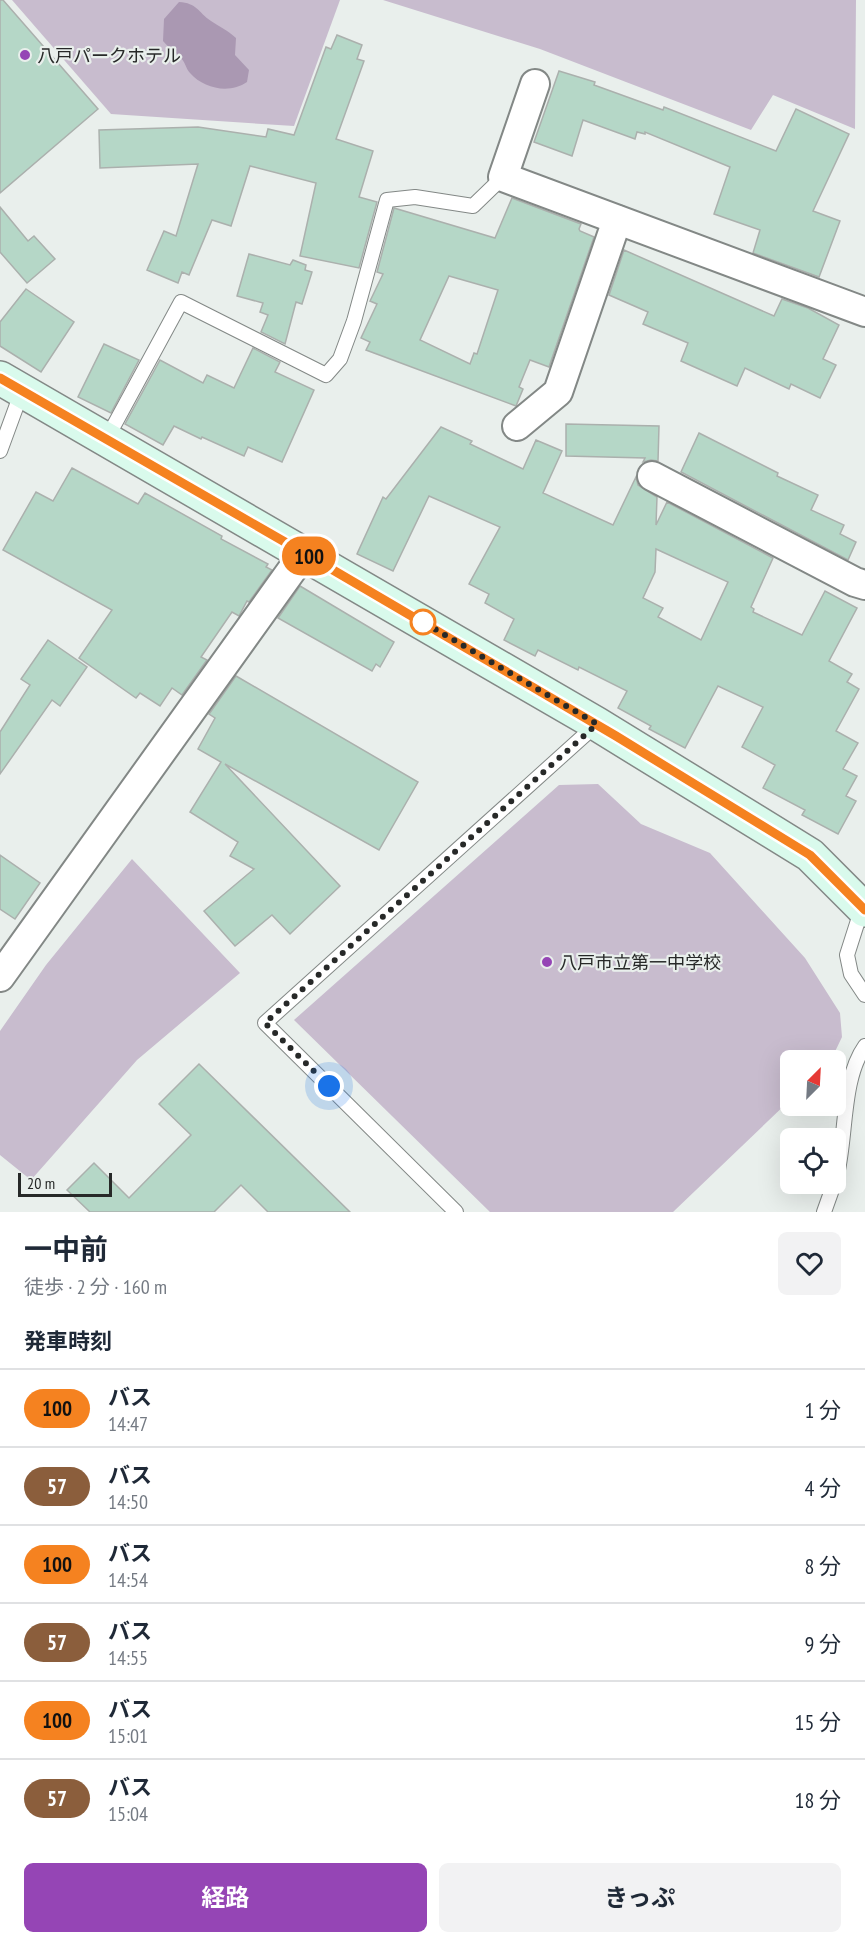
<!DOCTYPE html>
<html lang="ja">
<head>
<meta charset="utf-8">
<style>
	body { margin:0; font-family:"PT Sans Narrow","Noto Sans JP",sans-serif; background:#f2f2f3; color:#1f2937; height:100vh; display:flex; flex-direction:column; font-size:22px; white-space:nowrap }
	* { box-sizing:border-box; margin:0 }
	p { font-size:20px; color:#747a83 }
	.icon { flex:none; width:33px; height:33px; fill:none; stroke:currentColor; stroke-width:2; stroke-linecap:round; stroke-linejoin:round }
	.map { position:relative; height:1212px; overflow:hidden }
	.sheet { display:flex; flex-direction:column; background:#fff; flex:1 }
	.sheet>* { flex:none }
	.badge { padding:0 12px; border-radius:20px; font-size:21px; line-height:39px }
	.needle { width:39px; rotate:24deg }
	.buttons { position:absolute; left:780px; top:1050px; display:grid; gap:12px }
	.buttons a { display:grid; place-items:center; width:66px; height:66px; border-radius:9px; background:#fff; box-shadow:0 6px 24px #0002; font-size:30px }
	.scale { position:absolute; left:18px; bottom:15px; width:94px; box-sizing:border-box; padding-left:6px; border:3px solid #272928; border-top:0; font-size:16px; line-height:21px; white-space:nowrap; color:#272928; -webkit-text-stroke:4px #e9efec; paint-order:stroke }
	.you { position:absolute; width:30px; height:30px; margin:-15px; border:4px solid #fff; border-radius:50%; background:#1a73e8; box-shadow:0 0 0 9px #1a73e833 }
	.map>.badge { position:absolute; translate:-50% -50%; box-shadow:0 0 0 3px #fff }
	h2 { padding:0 24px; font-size:22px; line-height:54px }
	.round { display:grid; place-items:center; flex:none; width:63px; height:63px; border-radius:9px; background:#f2f2f3 }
	.head { display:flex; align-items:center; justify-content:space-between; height:102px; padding:0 24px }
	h1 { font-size:28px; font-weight:700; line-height:45px }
	.cta { display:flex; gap:12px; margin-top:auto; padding:12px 24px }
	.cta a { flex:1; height:69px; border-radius:9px; background:#9545b5; color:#fff; font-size:24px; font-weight:700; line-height:69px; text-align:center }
	.cta a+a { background:#f2f2f3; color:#1f2937 }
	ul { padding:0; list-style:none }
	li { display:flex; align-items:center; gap:18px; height:78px; padding:0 24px; border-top:2px solid #e0e1e3 }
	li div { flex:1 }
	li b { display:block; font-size:22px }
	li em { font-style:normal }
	li .badge { min-width:66px; font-weight:700; text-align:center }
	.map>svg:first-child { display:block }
</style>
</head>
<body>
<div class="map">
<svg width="865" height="1212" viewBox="0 0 865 1212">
	<rect width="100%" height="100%" fill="#e9efec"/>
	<!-- green -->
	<g fill="#c8bcce">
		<polygon points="12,0 340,0 294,126 111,114"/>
		<polygon points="383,0 856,0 855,129 773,95 751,130 540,49"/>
		<polygon points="598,784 641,824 710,853 805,958 840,1013 842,1037 831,1060 790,1060 790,1100 673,1212 490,1212 294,1020 559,785"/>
		<polygon points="132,859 240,973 137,1060 31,1180 0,1155 0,1031 46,965"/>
	</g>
	<!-- water -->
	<path fill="#aa98b2" d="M179,2C197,3 198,12 211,21C221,28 226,29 236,38L235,55L249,70L247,82C230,94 204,89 190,73C186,69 185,61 180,57C174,51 168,47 163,41L164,19Z"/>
	<!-- building -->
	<g fill="#b5d7c7" stroke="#abb0ad" stroke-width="1.5" fill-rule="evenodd">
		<polygon points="0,0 3,0 98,109 0,193"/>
		<polygon points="337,35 362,45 357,59 364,61 336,139 373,151 359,197 377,202 359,268 300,256 316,183 250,166 231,226 212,220 189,275 182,272 178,283 147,270 164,231 176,236 198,164 100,168 99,130 198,127 266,137 268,129 294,135 326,47 331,49"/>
		<polygon points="559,71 595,82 594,85 663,110 664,107 776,151 796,109 849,134 813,211 840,221 819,277 753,253 760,230 714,214 730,167 645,132 645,134 637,132 635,139 583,120 572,156 534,142"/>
		<path d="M512,198L581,224L579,229L580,231L594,237L549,367L530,360L519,387L523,389L516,406L366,350L370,342L361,338L377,304L370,301L383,274L377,272L394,208L495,238ZM449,276L498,290L477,354L474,353L470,364L420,340Z"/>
		<polygon points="0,207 28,241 34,236 55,259 27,283 0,252"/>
		<polygon points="624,250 774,316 782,299 808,308 839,325 823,359 836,365 820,398 791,384 789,389 745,368 737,386 681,361 688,343 643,324 648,312 609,295"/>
		<polygon points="249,254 290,265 293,260 306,265 305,270 312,272 302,304 296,302 285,344 261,332 268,315 260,312 263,303 237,296"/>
		<polygon points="26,289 74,322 41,372 0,346 0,322"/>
		<polygon points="104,344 139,360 111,413 78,397"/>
		<polygon points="253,348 280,362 275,372 314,390 282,462 248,447 244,456 202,437 201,439 174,426 163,445 125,424 160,360 203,383 207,375 234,388"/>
		<polygon points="566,424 659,426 658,461 651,460 643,462 645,458 566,456"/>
		<path d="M441,427L472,441L470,444L523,469L536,440L562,451L543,493L613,525L636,477L638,485L657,497L656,525L667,502L773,558L751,607L754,609L753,612L802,635L825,591L857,608L829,661L852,674L847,682L859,689L836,731L858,743L843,769L857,776L846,796L856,801L838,834L802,815L805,810L763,788L775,765L742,747L763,707L718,686L685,748L649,729L651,726L618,708L627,691L579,667L578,670L538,650L535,656L504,640L514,619L485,603L489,594L469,584L500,527L429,496L393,571L357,554L383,497L386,499ZM656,549L728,582L701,640L658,617L663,608L643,598L655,572Z"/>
		<polygon points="699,433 778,473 777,476 818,495 811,510 844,525 840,534 856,542 848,560 681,472"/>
		<polygon points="72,468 138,504 145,493 222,536 221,539 268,564 266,567 272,570 249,602 247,601 239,616 232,612 201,657 207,660 182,695 172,688 160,706 140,693 136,698 79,658 112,610 3,550 36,492 53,501"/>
		<polygon points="300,586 394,642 380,667 376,664 372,671 278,618"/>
		<polygon points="48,640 87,667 60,706 52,700 0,774 0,732 30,685 21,679"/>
		<polygon points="236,676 418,782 379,850 225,764 340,886 290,934 272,915 235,946 204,911 254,869 230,856 238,842 190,812 221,762 198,749 215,718 209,714"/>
		<polygon points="0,855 40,883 15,919 0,909"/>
		<polygon points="199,1064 350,1212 268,1212 241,1185 214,1212 90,1212 67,1190 94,1163 129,1198 191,1135 159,1104"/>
	</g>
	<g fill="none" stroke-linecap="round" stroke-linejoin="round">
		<!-- service casing -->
		<g stroke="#838886" stroke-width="16">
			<g id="service">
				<polyline points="106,440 181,302 326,375 340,359 354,321 387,200 415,197 473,206 503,177"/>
				<polyline points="0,451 22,391"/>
				<polyline points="862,908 847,955 851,974 865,995"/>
				<path d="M836,1179C847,1137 841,1080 865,1046"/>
				<polyline points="456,1212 265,1023 597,724"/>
				<polyline points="824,1212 834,1184"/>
			</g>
		</g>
		<!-- minor casing -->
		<g stroke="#838886" stroke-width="32">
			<g id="minor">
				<polyline points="535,84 503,177 865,312"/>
				<polyline points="517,426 558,392 617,220"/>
				<polyline points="652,476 855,582 865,585"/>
				<polyline points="0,977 304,553"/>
			</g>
		</g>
		<!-- secondary casing -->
		<g stroke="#838886" stroke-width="36">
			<polyline id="secondary" points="0,378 597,724 810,855 865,910"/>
		</g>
		<!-- service -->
		<use href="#service" stroke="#fff" stroke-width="14"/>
		<!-- minor -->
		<use href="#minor" stroke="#fff" stroke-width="28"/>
		<!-- secondary -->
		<use href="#secondary" stroke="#d9faec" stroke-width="33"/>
	</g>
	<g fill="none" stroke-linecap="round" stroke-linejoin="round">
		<!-- line casing -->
		<g stroke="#fff" stroke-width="14">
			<polyline id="line" points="0,378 304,553 616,736 810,855 865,910"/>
		</g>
		<!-- line -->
		<use href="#line" stroke="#f58220" stroke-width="9"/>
		<!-- walk -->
		<polyline stroke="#272928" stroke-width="6" stroke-dasharray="0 10.8" points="329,1086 265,1023 597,724 423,622"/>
	</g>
	<!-- markers -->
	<g fill="#9545b5" stroke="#e9efec" stroke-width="2">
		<circle cx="25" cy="55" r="6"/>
		<circle cx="547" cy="962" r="6"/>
	</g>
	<circle fill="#fff" stroke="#f58220" stroke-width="3" cx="423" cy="622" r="12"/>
	<g text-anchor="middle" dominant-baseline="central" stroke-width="4.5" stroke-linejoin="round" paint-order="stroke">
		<!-- poi labels -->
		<g font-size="18" fill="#272928" stroke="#e9efec" text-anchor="start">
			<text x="37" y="55">八戸パークホテル</text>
			<text x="559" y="962">八戸市立第一中学校</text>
		</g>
	</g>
</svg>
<div class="buttons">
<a><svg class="needle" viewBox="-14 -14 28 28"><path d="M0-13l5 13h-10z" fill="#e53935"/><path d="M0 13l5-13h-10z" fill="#747a83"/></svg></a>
<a><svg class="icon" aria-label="locate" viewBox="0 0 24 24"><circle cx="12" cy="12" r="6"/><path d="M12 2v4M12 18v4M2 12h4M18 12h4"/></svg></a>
</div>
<div class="scale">20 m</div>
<div class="you" style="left:329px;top:1086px"></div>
<b class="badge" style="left:309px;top:556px;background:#f58220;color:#111">100</b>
</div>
<section class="sheet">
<div class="head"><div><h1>一中前</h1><p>徒歩 · 2 分 · 160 m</p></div><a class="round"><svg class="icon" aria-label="heart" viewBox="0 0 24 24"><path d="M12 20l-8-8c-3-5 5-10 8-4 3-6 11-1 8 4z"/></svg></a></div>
<h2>発車時刻</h2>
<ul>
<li><span class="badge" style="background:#f58220;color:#111">100</span><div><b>バス</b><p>14:47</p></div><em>1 分</em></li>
<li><span class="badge" style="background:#8b5e3c;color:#fff">57</span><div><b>バス</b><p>14:50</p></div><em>4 分</em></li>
<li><span class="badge" style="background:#f58220;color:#111">100</span><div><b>バス</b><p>14:54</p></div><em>8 分</em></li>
<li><span class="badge" style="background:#8b5e3c;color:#fff">57</span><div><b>バス</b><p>14:55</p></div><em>9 分</em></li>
<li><span class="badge" style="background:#f58220;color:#111">100</span><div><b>バス</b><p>15:01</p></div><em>15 分</em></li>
<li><span class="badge" style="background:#8b5e3c;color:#fff">57</span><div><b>バス</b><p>15:04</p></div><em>18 分</em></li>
</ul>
<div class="cta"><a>経路</a><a>きっぷ</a></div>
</section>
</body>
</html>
